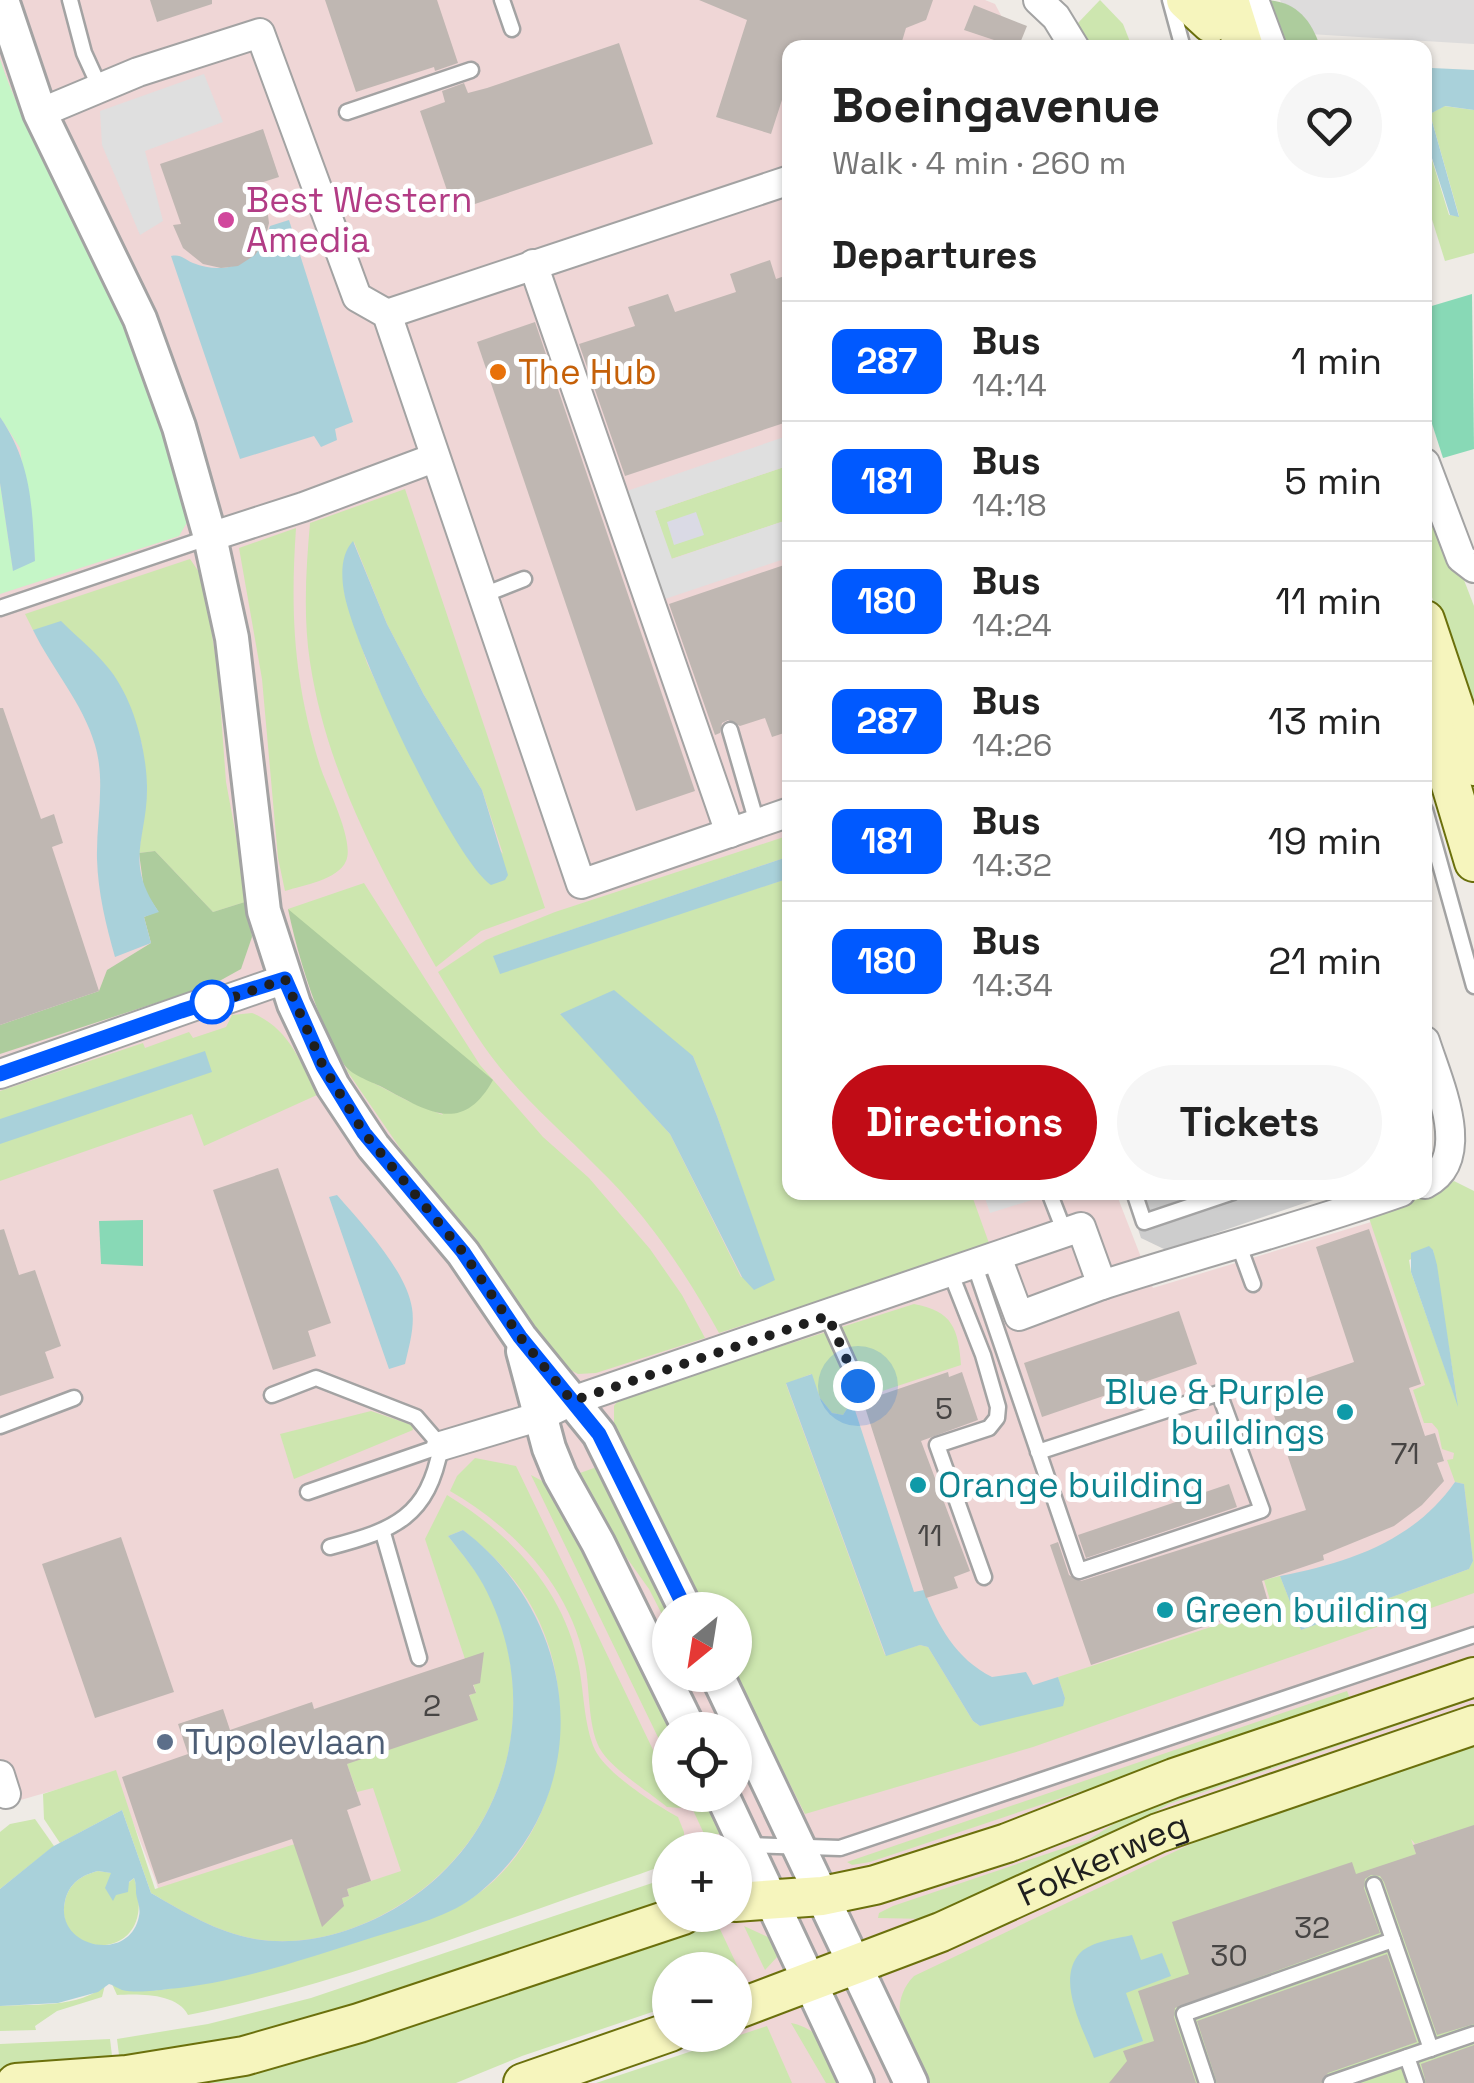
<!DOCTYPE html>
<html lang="en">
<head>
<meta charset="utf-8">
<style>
	body { margin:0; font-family:"Space Grotesk",sans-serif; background:#f6f6f6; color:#222; height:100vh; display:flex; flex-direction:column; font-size:38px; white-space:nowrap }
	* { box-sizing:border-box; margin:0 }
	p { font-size:32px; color:#767676 }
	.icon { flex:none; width:55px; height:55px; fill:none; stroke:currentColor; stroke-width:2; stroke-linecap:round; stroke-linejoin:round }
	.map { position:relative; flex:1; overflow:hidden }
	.drawer { position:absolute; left:782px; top:40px; width:650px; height:1160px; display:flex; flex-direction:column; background:#fff; border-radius:20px; box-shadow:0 2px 8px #0004 }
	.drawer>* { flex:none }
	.badge { padding:0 20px; border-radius:15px; font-size:35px; line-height:65px }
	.needle { width:65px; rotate:210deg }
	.buttons { position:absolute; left:652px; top:1592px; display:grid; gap:20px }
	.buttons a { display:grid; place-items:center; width:100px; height:100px; border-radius:50%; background:#fff; box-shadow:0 2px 8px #0004; font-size:50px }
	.you { position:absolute; width:50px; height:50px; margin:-25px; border:8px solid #fff; border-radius:50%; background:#1a73e8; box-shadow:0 0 0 15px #1a73e833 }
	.map>.badge { position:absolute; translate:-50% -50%; box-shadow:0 0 0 5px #fff }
	h2 { padding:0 50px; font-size:38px; line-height:90px }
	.round { display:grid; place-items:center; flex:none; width:105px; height:105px; border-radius:52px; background:#f6f6f6 }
	.headline { display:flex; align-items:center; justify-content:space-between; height:170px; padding:0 50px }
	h1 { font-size:48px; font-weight:600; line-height:75px }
	.cta { display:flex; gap:20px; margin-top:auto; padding:20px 50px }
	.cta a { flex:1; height:115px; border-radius:60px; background:#c10c16; color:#fff; font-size:40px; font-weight:600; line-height:115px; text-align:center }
	.cta a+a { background:#f6f6f6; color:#222 }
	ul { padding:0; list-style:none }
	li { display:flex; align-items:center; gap:30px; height:120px; padding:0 50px; border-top:2px solid #e0e0e0 }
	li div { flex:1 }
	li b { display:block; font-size:38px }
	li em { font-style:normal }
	li .badge { min-width:110px; font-weight:700; text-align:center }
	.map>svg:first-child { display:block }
</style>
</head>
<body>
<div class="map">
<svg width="1474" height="2083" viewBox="0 0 1474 2083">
	<rect width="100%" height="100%" fill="#efebe6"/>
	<!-- residential -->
	<polygon fill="#dddcdc" points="1280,0 1474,0 1474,44 1293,33"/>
	<!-- commercial -->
	<path fill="#efd6d6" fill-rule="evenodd" d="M0,0H985L995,4L1018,47L790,48V1192L1116,1193L1153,1288L1381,1219L1474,1422V2083H758L735,2029V1970L685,1915H735V1850H670V1880L651,1838L191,1991L156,1882L114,1773L0,1806ZM670,1610H735V1675H670ZM670,1730H735V1795H670Z"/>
	<!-- religious -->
	<polygon fill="#cdcdcd" points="1126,1193 1334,1193 1166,1250 1141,1238"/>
	<!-- grass -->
	<g fill="#cde6af" fill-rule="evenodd">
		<polygon points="1100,0 1123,24 1132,47 1089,47 1077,24"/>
		<polygon points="1444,106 1474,110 1474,253 1445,261 1425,197 1425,137 1449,215 1459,216 1430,114"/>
		<polygon points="790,465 790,519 671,559 655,511"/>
		<polygon points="1425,479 1474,606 1474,709 1452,661 1425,575"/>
		<path d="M405,489L545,908L481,931L436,967C381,870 327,774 310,662C303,616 306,569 310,523ZM354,542L387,624L424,695L482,790L503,854L398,730L367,663L344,592Z"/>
		<path d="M296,528C290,616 294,681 320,766C327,788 355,841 346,861C338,880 303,885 285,891L278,858L262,679L239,548Z"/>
		<polygon points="190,559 203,578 218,673 226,782 248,901 213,912 155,851 139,853 147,789 142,745 133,716 109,670 50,627 33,630 25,614"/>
		<path d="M790,835V856L494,956L742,893L790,878V1192L971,1193L990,1246L719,1333C686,1273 647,1215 597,1167C561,1130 522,1098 491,1056C471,1029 455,1000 438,972L486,940L555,912ZM560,1013L693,1056L717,1116L774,1280L741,1277L670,1134Z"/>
		<polygon points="364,883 480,1065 543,1137 589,1178 650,1249 682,1295 705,1338 596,1373 578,1374 557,1363 466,1228 413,1167 345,1068 408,1101 443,1115 288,909"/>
		<path d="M252,1013C289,1028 300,1061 317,1095L204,1146L192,1114L0,1181V1091L143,1043L145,1048L189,1032L193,1038L226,1027L232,1015Z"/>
		<path d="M1454,1181L1474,1191V1593L1033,1747L805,1814L735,1675V1610H702L628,1462L614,1426V1406L620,1398L914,1304C953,1311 958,1329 961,1365L852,1401L843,1415L832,1413L820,1398L811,1374L786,1384L885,1655L920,1645L928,1647L973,1721L980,1726L1065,1698L1058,1677L1272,1607L1264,1580L1280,1576L1301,1630L1469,1569L1473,1561L1464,1484L1455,1482L1447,1460L1453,1459L1454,1453L1442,1449L1438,1430L1432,1423H1424L1413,1390L1425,1385L1368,1215L1433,1194ZM1433,1250L1457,1399L1456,1400L1411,1272L1409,1260Z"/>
		<polygon points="371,1411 412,1425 413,1430 294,1479 280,1434"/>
		<path d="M475,1458L516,1466L670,1785V1795H675L681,1808L667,1807C649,1792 615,1771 602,1752C588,1731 590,1694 586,1669C574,1591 516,1529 450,1491L457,1476Z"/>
		<polygon points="605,1464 670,1610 670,1630 649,1589 569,1477"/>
		<polygon points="531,1475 546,1483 554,1481 675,1730 670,1730 670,1762"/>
		<path d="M447,1495C511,1534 565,1591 579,1667C584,1693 584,1726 595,1750C607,1774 656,1805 678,1817L684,1832V1850H670V1863L640,1874C491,1923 343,1984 188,2015C177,1993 139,1994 117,1995L112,1984C143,2001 204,1981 238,1974C288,1964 336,1949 384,1933C415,1923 448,1915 475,1896C563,1834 583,1701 533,1609C515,1576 491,1553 463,1530L448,1536C462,1554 478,1572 488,1592C544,1708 506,1845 393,1909C352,1933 302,1947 255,1939C216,1932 184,1912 151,1893L122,1810L60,1843L44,1819L43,1794L116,1770L155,1889L301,1842L323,1904L349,1896L347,1889L401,1871L373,1788L357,1792L347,1764L476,1692L425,1539Z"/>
		<polygon points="1347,1691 1351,1701 1128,1781 1079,1792 870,1862 852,1865 847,1862"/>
		<polygon points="1474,1691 1474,1699 1169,1804 1090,1849 927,1919 878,1918 879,1913 893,1906 1088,1840 1136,1810"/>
		<path d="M1474,1739V1826L1415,1844L1411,1839L1468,2008L1474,2007V2083H925C909,2048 883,2008 914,1976L1262,1810Z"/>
		<polygon points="686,1795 707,1795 724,1832 706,1838"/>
		<polygon points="35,1819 54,1846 0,1889 0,1832 10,1824"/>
		<path d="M98,1871L112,1873L116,1894L134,1878C163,1966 51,1961 65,1901C69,1883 82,1875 98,1871Z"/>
		<polygon points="670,1877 670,1905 328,2020 120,2063 117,2039 208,2024 311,1998"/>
		<polygon points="718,1925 744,1980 735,1984 735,1970 670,1970 670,2006 522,2056 456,2083 167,2083 693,1926"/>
		<polygon points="744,1926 772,1939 779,1955 765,1970"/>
		<path d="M105,1985L102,1997L57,2011L35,2026L36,2030L0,2031V2006C32,2004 81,2008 105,1985Z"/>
		<path d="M791,2023C823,2029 832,2056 847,2083H826Z"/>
		<polygon points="767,2026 792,2083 596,2083"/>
		<polygon points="110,2039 113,2064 0,2071 0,2044"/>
	</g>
	<!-- forest -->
	<g fill="#adcc9d">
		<path d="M1263,0C1294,0 1311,18 1320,47H1281Z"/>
		<polygon points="155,851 213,912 248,901 252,937 241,969 214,984 0,1054 0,1025 99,991 107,970 151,943 144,917 158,911 144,890 139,853"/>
		<path d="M288,909L493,1080C462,1136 427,1111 382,1087C370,1081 350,1075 343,1063C317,1018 299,961 288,909Z"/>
	</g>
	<!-- park -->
	<path fill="#c5f6c7" d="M0,59C22,127 62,188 92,253C132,338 163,428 189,519L179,536L0,594V483L13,570L35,560L20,448L0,417Z"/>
	<!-- pitch -->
	<g fill="#88d9b6">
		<polygon points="1472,294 1474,449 1443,458 1425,402 1425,308"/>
		<polygon points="143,1220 143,1266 101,1264 99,1221"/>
	</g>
	<!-- parking -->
	<g fill="#dfdfdf">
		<polygon points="204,74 223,122 145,151 163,221 140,235 102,145 100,111"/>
		<polygon points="790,435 790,465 655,511 672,559 790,519 790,557 662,600 624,492"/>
		<polygon points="983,1192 1054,1193 990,1213"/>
	</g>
	<!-- plaza -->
	<polygon fill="#dadae5" points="696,512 704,535 674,545 667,522"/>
	<!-- water -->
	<g fill="#a9d1da" fill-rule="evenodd">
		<polygon points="1432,68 1474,70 1474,110 1445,106 1430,114 1459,217 1450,215 1425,136 1425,71"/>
		<path d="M289,220L353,422L335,429L337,440L321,447L314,436L240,459L171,256C182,254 183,259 193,263C228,277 259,261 270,226Z"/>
		<path d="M0,417C32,464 32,506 35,561L13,571L0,483Z"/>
		<path d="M353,541L387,624L424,695L482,790L508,875L505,880L491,885C452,858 352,643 344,592C341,574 341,554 353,541Z"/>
		<path d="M61,621C77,637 96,652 110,670C134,701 146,748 147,786C148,838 123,861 159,912L144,917L151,943L115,957C106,925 98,893 97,859C96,821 106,782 95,745C83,703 52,669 33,630Z"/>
		<polygon points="790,856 790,878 500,974 493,956"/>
		<polygon points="614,990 693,1056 717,1116 775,1280 754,1290 742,1277 670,1134 560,1014"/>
		<polygon points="205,1051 212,1072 0,1144 0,1119"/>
		<path d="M337,1195C362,1224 406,1270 412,1308C415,1327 409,1346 405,1364L389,1369L329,1197Z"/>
		<polygon points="1429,1246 1433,1250 1437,1265 1458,1407 1411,1272 1411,1253"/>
		<path d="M812,1374L820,1398L832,1413L843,1415L852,1401L914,1592L924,1590C938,1626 956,1659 992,1677L1026,1672L1033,1685L1058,1677L1065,1698L1063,1706L980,1726L973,1721L928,1647L920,1645L886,1656L786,1383Z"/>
		<path d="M1455,1482L1464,1484L1473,1561L1469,1569L1301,1630L1280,1576C1348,1563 1414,1541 1455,1482Z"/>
		<path d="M463,1530C582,1620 598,1794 479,1893C451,1917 409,1926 374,1937C307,1958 238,1983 168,1989C155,1991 134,1993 122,1990C117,1988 113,1985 109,1984L98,1992L58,2003L0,2006V1889L52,1847L122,1810L151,1893C184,1912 216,1932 255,1939C302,1947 352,1933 394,1909C506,1845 544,1707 487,1592C477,1571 462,1554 448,1536ZM98,1871L111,1873L105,1888L113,1901L116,1895L128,1892L129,1882L134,1878C136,1883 136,1888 136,1893C137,1901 141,1908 139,1916C130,1964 54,1948 65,1901C69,1883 82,1875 98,1871Z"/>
		<path d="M1132,1935L1141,1960L1162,1953L1171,1976L1126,1993L1143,2041L1094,2058C1084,2030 1055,1980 1080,1953C1092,1941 1116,1939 1132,1935Z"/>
	</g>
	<!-- building -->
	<g fill="#bfb7b2">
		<polygon points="150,0 212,0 212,4 157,22"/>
		<polygon points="325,0 437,0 458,63 435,71 434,67 356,92"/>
		<polygon points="699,0 933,0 926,20 906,28 900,48 790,48 790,75 771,134 716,117 747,20"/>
		<polygon points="974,5 1027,26 1018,48 964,30"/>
		<polygon points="619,43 653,144 454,211 420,111 445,102 442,91 464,83 468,93 487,88"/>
		<polygon points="263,129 279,177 254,185 266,200 269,223 265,240 255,255 238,266 221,268 203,264 183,248 173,225 181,224 160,164"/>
		<polygon points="770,260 776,279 790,274 790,421 625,476 579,344 635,326 628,307 644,302 668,294 675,312 736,292 730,274"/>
		<polygon points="535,322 695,791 636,811 477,342"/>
		<polygon points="790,563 790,731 772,737 765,718 740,726 728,720 722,723 720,733 715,735 669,604"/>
		<polygon points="0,708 3,708 41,819 54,814 63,843 52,847 99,991 0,1025"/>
		<polygon points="278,1168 331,1323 308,1331 316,1356 273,1370 213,1190"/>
		<polygon points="4,1229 19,1275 35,1270 61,1346 45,1352 54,1378 0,1396 0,1230"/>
		<polygon points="1369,1229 1421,1384 1409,1388 1425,1436 1435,1433 1444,1461 1437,1463 1444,1481 1422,1505 1394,1526 1323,1555 1324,1560 1262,1581 1269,1605 1091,1665 1050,1545 1058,1542 1069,1575 1081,1581 1306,1510 1266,1392 1354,1362 1316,1247"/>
		<polygon points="1179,1311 1197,1364 1042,1417 1024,1363"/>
		<polygon points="948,1372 949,1377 962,1372 978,1420 921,1441 970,1571 954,1577 958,1588 926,1598 863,1401"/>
		<polygon points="1229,1484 1237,1507 1086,1558 1078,1535"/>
		<polygon points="121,1537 174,1692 95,1718 42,1564"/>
		<polygon points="484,1652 480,1683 473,1685 476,1693 469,1695 478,1720 347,1764 361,1805 347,1810 371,1881 347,1889 349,1896 342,1898 344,1906 322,1927 292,1839 158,1884 122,1777 188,1754 178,1724 223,1709 230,1730 312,1702 314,1709"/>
		<polygon points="1474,1825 1474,2024 1437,2035 1384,1882 1380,1876 1371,1875 1365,1879 1364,1888 1380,1933 1175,2008 1174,2017 1196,2083 1109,2083 1127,2061 1123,2051 1154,2041 1138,1991 1189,1974 1172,1922 1352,1862 1356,1874 1416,1854 1413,1845"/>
		<polygon points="1387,1954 1417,2042 1328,2073 1321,2083 1217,2083 1197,2021"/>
		<polygon points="1474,2045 1474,2083 1426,2083 1421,2064"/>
	</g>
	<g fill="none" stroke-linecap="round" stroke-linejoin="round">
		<!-- service casing -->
		<g stroke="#a3a3a3" stroke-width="19">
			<g id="service">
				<polyline points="70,0 84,53 100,88"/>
				<polyline points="502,0 512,29"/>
				<polyline points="1170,0 1183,48"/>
				<polyline points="347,112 471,70"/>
				<polyline points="481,596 524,579"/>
				<polyline points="0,608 210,537"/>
				<polyline points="730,730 757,823"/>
				<polyline points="1425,810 1474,986"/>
				<polyline points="1049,1192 1065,1233"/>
				<polyline points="1134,1192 1144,1222 1233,1192"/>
				<polyline points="1238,1243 1253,1284"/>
				<polyline points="975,1266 1079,1571 1262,1510 1219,1393 1038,1452"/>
				<polyline points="951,1274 983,1355 998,1407 997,1418 989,1428 937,1445 984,1577"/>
				<polyline points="827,1316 858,1385"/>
				<polyline points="272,1395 316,1378 416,1417 441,1446"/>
				<polyline points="0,1426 74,1398"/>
				<polyline points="308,1492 441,1446"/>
				<polyline points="383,1533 419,1658"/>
				<path d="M330,1547C395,1530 428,1517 441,1446"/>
				<polyline points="747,1845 840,1848 1474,1635"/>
				<polyline points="1374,1885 1431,2049"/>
				<polyline points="1407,2057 1416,2083"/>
				<polyline points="1207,2083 1184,2014 1393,1940"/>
				<polyline points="1331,2083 1474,2034"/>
			</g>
		</g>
		<!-- minor casing -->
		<g stroke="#a3a3a3" stroke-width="32">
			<g id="minor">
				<polyline points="1038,0 1056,17 1075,48"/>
				<polyline points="1254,0 1272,48"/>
				<polyline points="40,113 138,72 260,33 357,297 387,314 581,884 790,812"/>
				<polyline points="533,264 730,833"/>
				<polyline points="387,314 790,180"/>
				<polyline points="1425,463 1461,558 1474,568"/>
				<polyline points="210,537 303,507 434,458"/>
				<path d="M1425,1041C1439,1085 1474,1159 1425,1184"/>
				<polyline points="0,1074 206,1002 225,1000 285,979"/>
				<polyline points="997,1257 1019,1316 1102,1285"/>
				<path d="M441,1446L541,1416L572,1401L1081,1227L1102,1285C1201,1253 1302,1227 1401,1192"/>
				<polyline points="0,1775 6,1794"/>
			</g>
		</g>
		<!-- tertiary casing -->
		<g stroke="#a3a3a3" stroke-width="38">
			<g id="tertiary">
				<polyline points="2,0 40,113 140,319 179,427 210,537 232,638 264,911 294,1004 333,1086 373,1146 463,1253 520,1337 599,1434 686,1610"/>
				<polyline points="523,1351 549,1448 560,1475 598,1543 690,1730"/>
				<polyline points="717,1675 911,2083"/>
				<polyline points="722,1795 857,2083"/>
			</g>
		</g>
		<!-- secondary casing -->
		<g stroke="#6b700c" stroke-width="42">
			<g id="secondary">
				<polyline points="1186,0 1211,23"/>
				<polyline points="1229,0 1244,48"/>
				<polyline points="1425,620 1474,766"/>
				<polyline points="1425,698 1474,862"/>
				<polyline points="735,1902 822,1896 875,1885 1007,1843 1174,1778 1474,1677"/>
				<path id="s1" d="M735,2010L941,1932L1158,1833L1474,1725"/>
				<polyline points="16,2083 127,2075 244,2056 359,2023 683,1915"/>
				<polyline points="523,2083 670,2032"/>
			</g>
		</g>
		<!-- service -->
		<use href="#service" stroke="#fff" stroke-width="14"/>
		<!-- minor -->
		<use href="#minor" stroke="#fff" stroke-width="28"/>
		<!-- tertiary -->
		<use href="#tertiary" stroke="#fff" stroke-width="32"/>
		<!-- secondary -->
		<use href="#secondary" stroke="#f6f5bd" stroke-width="38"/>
	</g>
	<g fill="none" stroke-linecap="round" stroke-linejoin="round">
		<!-- line casing -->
		<g stroke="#fff" stroke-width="22">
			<polyline id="line" points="0,1074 181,1011 285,979 323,1066 364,1133 463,1252 520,1337 599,1434 686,1610"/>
		</g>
		<!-- line -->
		<use href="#line" stroke="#0059ff" stroke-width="15"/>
		<!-- walk -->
		<polyline stroke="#1f1f1f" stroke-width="10" stroke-dasharray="0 18" points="212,1002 206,1002 225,1000 285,979 323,1066 364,1133 463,1252 520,1337 572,1401 828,1316 858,1386"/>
	</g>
	<!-- markers -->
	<circle fill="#d1479c" stroke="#fff" stroke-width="4" cx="226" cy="220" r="10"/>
	<circle fill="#e8710a" stroke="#fff" stroke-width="4" cx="498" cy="372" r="10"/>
	<circle fill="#fff" stroke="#0059ff" stroke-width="5" cx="212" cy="1002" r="20"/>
	<g fill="#0f9aa8" stroke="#fff" stroke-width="4">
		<circle cx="1345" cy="1412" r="10"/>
		<circle cx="918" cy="1485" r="10"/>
		<circle cx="1165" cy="1610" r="10"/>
	</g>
	<circle fill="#5c6f8a" stroke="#fff" stroke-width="4" cx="165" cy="1742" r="10"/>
	<g text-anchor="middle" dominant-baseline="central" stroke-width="10" stroke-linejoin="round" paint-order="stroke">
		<!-- number labels -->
		<g font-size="30" fill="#474544">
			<text x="944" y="1408">5</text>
			<text x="1405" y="1453">71</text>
			<text x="930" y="1535">11</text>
			<text x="432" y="1705">2</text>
			<text x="1312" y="1927">32</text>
			<text x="1229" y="1955">30</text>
		</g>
		<!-- hotel labels -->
		<g font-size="35" fill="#b23c85" stroke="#fff" text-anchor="start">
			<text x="246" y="200">Best Western<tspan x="246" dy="40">Amedia</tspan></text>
		</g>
		<!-- food labels -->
		<g font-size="35" fill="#c56008" stroke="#fff" text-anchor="start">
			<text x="518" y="372">The Hub</text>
		</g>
		<!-- culture labels -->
		<g font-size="35" fill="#0d838f" stroke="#fff" text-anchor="start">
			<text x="1325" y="1392" text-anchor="end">Blue &amp; Purple<tspan x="1325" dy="40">buildings</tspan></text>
			<text x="938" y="1485">Orange building</text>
			<text x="1185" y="1610">Green building</text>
		</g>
		<!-- service labels -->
		<g font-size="35" fill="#4e5e75" stroke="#fff" text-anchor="start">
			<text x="185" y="1742">Tupolevlaan</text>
		</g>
		<!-- street labels -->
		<g font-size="35" fill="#1f1f1f" stroke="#fff">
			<text stroke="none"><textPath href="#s1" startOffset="398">Fokkerweg</textPath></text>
		</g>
	</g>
</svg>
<div class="buttons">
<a><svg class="needle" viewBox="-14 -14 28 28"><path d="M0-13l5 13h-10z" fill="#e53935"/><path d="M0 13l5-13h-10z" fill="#767676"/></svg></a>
<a><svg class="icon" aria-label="locate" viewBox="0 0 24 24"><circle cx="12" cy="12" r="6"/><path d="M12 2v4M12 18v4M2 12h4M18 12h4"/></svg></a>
<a>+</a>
<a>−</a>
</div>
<div class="you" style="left:858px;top:1386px"></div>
<section class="drawer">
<div class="headline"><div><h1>Boeingavenue</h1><p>Walk · 4 min · 260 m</p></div><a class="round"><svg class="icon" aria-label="heart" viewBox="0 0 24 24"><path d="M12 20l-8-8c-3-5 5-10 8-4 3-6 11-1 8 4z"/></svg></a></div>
<h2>Departures</h2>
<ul>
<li><span class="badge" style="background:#0059ff;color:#fff">287</span><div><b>Bus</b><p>14:14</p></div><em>1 min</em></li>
<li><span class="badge" style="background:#0059ff;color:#fff">181</span><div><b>Bus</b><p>14:18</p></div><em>5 min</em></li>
<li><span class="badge" style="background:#0059ff;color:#fff">180</span><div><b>Bus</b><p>14:24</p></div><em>11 min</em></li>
<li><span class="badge" style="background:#0059ff;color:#fff">287</span><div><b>Bus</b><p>14:26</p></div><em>13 min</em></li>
<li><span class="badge" style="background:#0059ff;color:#fff">181</span><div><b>Bus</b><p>14:32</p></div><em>19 min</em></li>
<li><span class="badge" style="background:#0059ff;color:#fff">180</span><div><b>Bus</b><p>14:34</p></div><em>21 min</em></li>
</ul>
<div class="cta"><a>Directions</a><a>Tickets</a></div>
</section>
</div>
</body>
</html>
